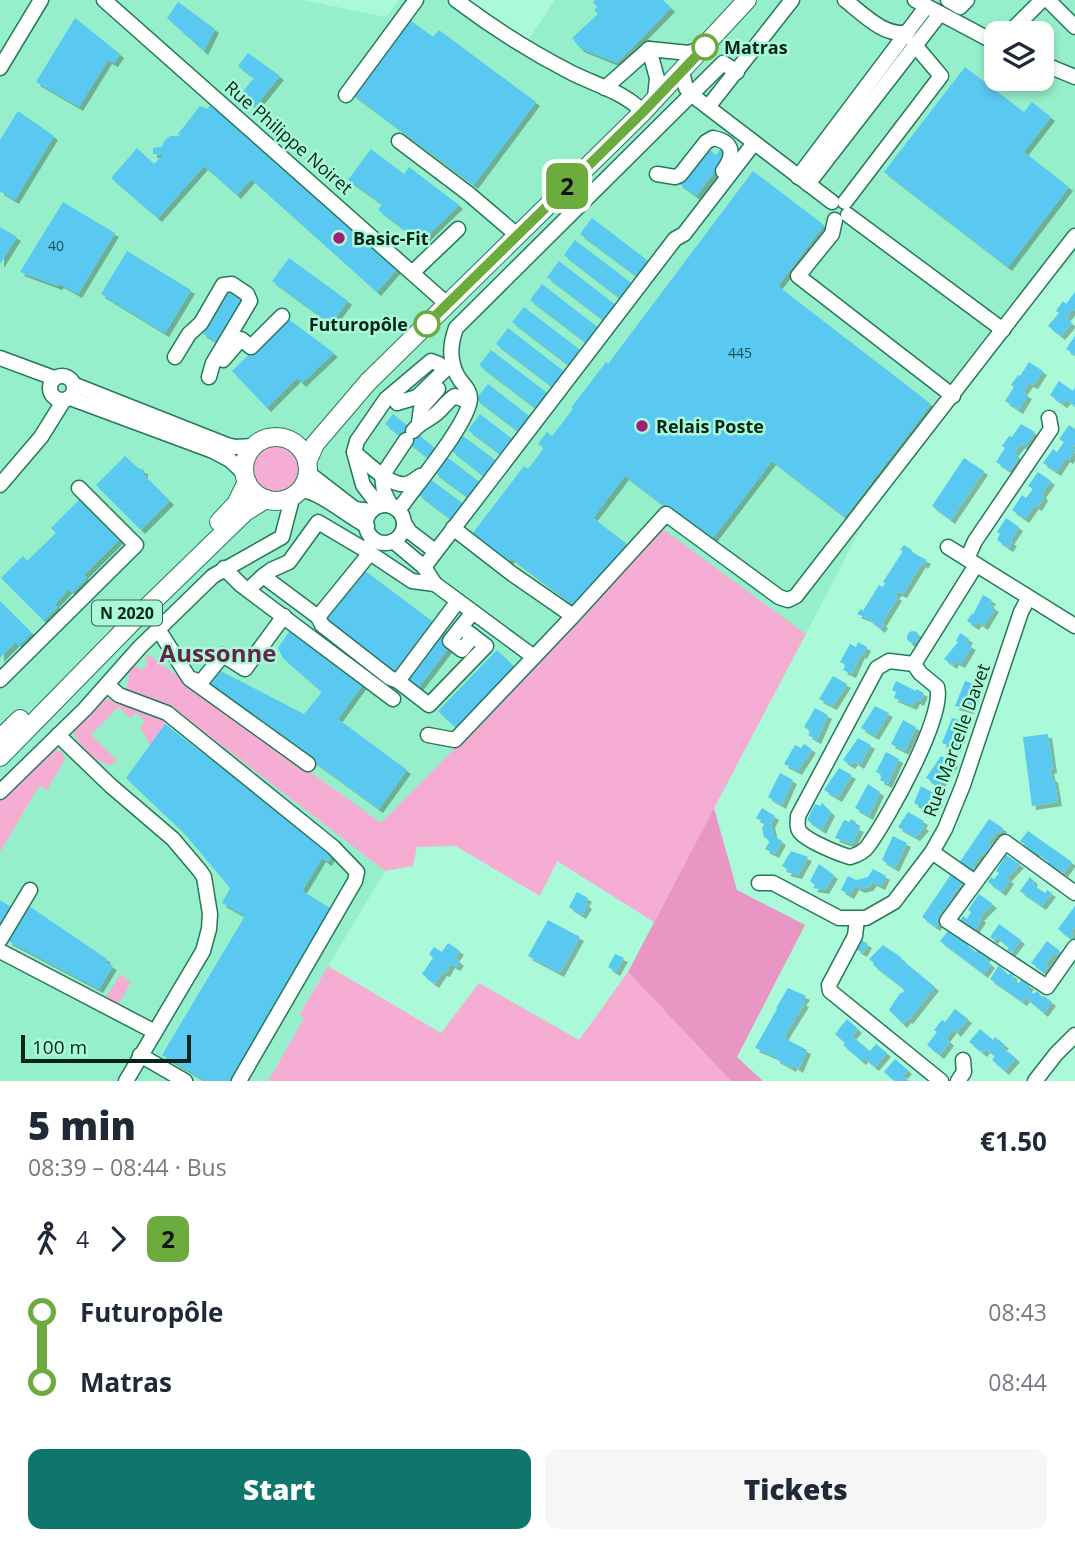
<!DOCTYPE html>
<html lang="en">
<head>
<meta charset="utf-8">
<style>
	body { margin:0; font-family:"Open Sans",sans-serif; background:#f6f6f7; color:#1f2937; height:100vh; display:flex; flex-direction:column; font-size:26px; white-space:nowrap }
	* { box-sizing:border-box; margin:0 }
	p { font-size:23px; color:#747a83 }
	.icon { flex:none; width:38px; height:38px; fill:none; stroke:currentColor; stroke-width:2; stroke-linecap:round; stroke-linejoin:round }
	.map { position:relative; height:1081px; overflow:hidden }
	.sheet { display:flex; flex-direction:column; background:#fff; flex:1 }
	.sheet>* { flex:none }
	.badge { padding:0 14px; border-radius:10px; font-size:24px; line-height:46px }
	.controls { position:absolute; left:984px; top:21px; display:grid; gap:14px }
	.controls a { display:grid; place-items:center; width:70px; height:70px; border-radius:14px; background:#fff; box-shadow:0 4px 10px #0003; font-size:35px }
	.scale { position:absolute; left:21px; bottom:18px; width:170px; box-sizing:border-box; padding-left:7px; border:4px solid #04261a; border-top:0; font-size:19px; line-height:24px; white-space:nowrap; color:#04261a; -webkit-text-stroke:5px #aaf9d8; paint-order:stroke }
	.map>.badge { position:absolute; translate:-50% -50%; box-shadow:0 0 0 4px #fff }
	.legs { display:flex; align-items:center; gap:10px; height:77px; padding:0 28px; font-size:23px }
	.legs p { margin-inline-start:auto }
	.headline { display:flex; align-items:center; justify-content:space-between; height:119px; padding:0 28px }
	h1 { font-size:38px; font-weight:800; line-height:52px }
	.action { display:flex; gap:14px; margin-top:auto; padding:14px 28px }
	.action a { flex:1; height:80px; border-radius:14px; background:#0f766e; color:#fff; font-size:28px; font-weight:800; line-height:80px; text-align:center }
	.action a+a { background:#f6f6f7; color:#1f2937 }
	ul { padding:0 28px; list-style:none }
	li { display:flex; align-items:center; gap:24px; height:70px; font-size:26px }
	li i { display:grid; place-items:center; width:10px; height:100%; margin:0 9px; background:currentColor }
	li i::after { content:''; width:18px; height:18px; margin:-9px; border:5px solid; border-radius:50%; background:#fff }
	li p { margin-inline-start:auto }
	li:first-child i { background:linear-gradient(#0000 50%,currentColor 0) }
	li:last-child i { background:linear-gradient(currentColor 50%,#0000 0) }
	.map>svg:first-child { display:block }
</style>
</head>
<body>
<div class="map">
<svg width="1075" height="1081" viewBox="0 0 1075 1081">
	<defs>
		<filter id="shadow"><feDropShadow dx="4" dy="4" stdDeviation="0" flood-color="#0004"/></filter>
	</defs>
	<rect width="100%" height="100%" fill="#aaf9d8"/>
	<!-- built -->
	<path fill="#95efca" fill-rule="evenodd" d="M0,0H302L386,17L399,0H463L492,21L529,39L555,0H1075V255L1030,301L873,504L806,634L663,530L533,669L381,824L148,654L147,664L142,670L134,665L130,674L385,871L299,1014L305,1018L268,1081H0ZM996,33H1041V79H996Z"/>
	<!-- green -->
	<g fill="#f6add4">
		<circle cx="275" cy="469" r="25"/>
		<polygon points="663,529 806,634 654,922 557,861 540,896 456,846 417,847 413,866 385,871 168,704 125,692 129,678 129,670 134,665 142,670 147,664 146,657 148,654 381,823 533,669"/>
		<path d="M105,698L157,715L163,718L165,723L150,745L140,727L145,721L136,713L131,718L118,707L91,735L116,759L122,754L110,766C97,762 77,745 73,731Z"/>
		<polygon points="54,749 62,752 65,759 47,790 39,786 0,852 0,801"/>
		<polygon points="328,966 441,1033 479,983 579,1040 628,972 731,1081 268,1081 304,1018 299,1015"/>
		<polygon points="120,975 131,982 118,1005 106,997"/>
	</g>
	<!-- forest -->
	<polygon fill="#ea96c4" points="714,808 737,890 805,925 737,1057 763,1081 731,1081 628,972"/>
	<!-- building -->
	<g fill="#5ac9f2" filter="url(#shadow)">
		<polygon points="595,0 663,0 671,8 617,63 580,48 572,38 598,14 594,10 597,7 593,2"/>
		<polygon points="178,2 215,29 204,51 167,18"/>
		<polygon points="75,18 120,54 114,63 108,60 79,107 36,82"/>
		<polygon points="409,19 433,37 439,30 536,102 474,185 352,94"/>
		<polygon points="248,53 280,76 255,107 240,95 254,78 238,66"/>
		<polygon points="965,67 1024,112 1032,102 1051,117 1024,152 1069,187 1008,267 884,172"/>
		<polygon points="213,102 398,268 377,292 251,179 237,195 204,166 158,218 111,178 137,148 154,164 163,155 153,154 153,148 162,147 164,141 170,136 180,136 178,134 200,106 207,109"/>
		<polygon points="18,111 54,136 15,200 0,191 0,140"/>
		<polygon points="708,148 716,155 721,148 727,156 696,196 678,183"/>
		<polygon points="371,149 404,174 409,167 459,205 421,242 378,210 382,204 348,180"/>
		<polygon points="753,171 824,225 778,286 931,404 845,517 772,461 714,537 706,538 625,476 593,518 627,544 577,608 511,558 505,566 469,538 524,466 528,469 544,448 538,444 547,432 552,436 573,409 571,408 606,362 608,364"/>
		<polygon points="63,202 115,233 78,294 60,284 58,286 20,272"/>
		<polygon points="592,218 651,263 639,278 580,234"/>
		<polygon points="0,227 17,237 0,264"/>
		<polygon points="575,240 634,285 622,300 564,255"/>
		<polygon points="127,251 191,290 165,333 101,294"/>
		<polygon points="289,258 348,301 331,324 272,281"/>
		<polygon points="559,261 617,306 606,322 547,277"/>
		<polygon points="542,284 600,329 588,344 530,300"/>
		<polygon points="226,289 236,295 238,292 246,297 220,344 202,333"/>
		<polygon points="1075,292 1075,311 1073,309 1066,318 1072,323 1061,336 1048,326 1059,313 1056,311 1063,301 1066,304"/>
		<polygon points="524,307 583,352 571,367 512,322"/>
		<polygon points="287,318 334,353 302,383 297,378 267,408 232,371"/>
		<polygon points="508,328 566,373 554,388 496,344"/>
		<polygon points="1075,336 1075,355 1066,349"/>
		<polygon points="491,350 550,395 538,410 479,365"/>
		<polygon points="1029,362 1043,371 1034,385 1029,383 1023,392 1028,395 1019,410 1005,401 1014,387 1011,385 1018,375 1020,376"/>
		<polygon points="1059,381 1073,391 1075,387 1075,406 1067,400 1063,404 1050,395"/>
		<polygon points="488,384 532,418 520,433 476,399"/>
		<polygon points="393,414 435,448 428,458 385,424"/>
		<polygon points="480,414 515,441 503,456 468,430"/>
		<polygon points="1021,424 1035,432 1025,447 1021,444 1014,453 1019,457 1010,471 996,462 1005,448 1002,446 1009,436 1012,437"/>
		<polygon points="1069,425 1075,429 1075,445 1073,448 1075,451 1069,460 1066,458 1057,472 1043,463 1053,449 1057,452 1064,442 1059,439"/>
		<polygon points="463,436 498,462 486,478 452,451"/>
		<polygon points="125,456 138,468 144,470 144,475 170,501 141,530 96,485"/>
		<polygon points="447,457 482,484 470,499 435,473"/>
		<polygon points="964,458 984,471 951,520 932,506"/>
		<polygon points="1038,472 1051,481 1042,494 1044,497 1038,507 1035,505 1025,519 1012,510 1022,495 1026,498 1033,489 1028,486"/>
		<polygon points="430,479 465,505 453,521 418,494"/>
		<polygon points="80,499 120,539 84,575 87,578 72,593 69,589 55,604 58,607 44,621 1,578 23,556 27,561 56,533 51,528"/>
		<polygon points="1006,518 1019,527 1010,541 1013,542 1009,548 997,540 1000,534 997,532"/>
		<polygon points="904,545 912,550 911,552 927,560 924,565 922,563 903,594 898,592 895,595 898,597 882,623 884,624 881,629 867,618 857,614 861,609 863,611 879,585 883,587 885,583 883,582 903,551 900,550"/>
		<polygon points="364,570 432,621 392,676 324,621"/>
		<polygon points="983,595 992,600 989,604 995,608 984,626 978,622 975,626 967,621 972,613 973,615"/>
		<polygon points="0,601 32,633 19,646 16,642 0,658"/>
		<polygon points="291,629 364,683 338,719 407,770 379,809 206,683 217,669 304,714 322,692 283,658 278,648"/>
		<circle cx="913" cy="637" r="6"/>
		<polygon points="444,632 455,640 415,692 405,684"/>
		<polygon points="960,633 969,639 966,643 972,646 961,664 955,661 953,665 944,659 958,642 956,641"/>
		<polygon points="858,642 867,647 863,655 861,654 852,674 843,670 846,665 840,662 850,644 856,647"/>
		<polygon points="497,650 518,670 459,731 438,711"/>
		<polygon points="833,676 847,684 833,706 819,699"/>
		<polygon points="896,681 916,691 916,689 924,693 920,702 916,700 913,706 894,698 896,692 892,690"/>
		<polygon points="965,681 979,685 970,710 955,706"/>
		<polygon points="875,706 889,713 875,736 861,728"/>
		<polygon points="815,708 828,715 817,740 808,735 811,731 804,727"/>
		<polygon points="952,718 967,722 957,748 942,743"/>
		<polygon points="903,720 916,727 905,751 891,744"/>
		<polygon points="165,724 333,853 328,862 322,858 302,891 332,909 230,1081 206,1081 162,1055 245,916 222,903 230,888 184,833 126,778"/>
		<polygon points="1048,734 1053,769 1050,770 1052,778 1054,778 1058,802 1032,806 1023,737"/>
		<polygon points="858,738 871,745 860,765 854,761 851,765 843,760"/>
		<polygon points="804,744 812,749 798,771 784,764 795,745 801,748"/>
		<polygon points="886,752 899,759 888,784 880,780 882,775 876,772"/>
		<polygon points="941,756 954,763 939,786 926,778"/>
		<polygon points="839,768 852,775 838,798 824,790"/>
		<polygon points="780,773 793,780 782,805 768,797"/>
		<polygon points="868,784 880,792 869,816 855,808"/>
		<polygon points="921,786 939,796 936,800 939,802 930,812 914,803"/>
		<polygon points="822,803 831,812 822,830 807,820 815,804 820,806"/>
		<polygon points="762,808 775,816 771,824 774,836 782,841 775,854 765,849 770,841 764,837 762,828 765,823 756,818"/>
		<polygon points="908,812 924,821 922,825 925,827 916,837 898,827"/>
		<polygon points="851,819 856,822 855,826 860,828 852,844 835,838 844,820 849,822"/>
		<polygon points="989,819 1003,828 1000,833 997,831 988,844 991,846 985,855 982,853 973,866 976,868 973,873 959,863"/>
		<polygon points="1028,831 1072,862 1064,873 1057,868 1055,871 1047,865 1049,862 1036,852 1033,855 1025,849 1027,846 1020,841"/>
		<polygon points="893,836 907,843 895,868 882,860"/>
		<polygon points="791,851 808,857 798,875 786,872 788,870 782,866"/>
		<polygon points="1006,855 1020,864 1007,878 1010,880 1002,892 988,882 991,877 994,879 999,873 996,871"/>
		<polygon points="819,864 834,875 825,890 813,888 815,885 810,881"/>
		<polygon points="873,869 886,876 881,886 873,882 869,887 861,889 855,886 850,895 841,890 848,876 856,880 868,877"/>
		<polygon points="952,873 966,883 963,887 960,885 951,898 954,901 948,909 945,907 936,921 939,923 936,927 922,917"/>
		<polygon points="1030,877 1034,881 1032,884 1045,893 1047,890 1052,893 1042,906 1020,891"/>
		<polygon points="577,892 588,898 585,903 588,905 582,915 569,907"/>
		<polygon points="979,894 993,904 980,917 982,919 974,931 960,921 963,916 967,919 971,912 968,910"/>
		<polygon points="0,900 11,907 0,926"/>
		<polygon points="29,906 107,959 105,962 113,966 99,989 8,941"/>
		<polygon points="1075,906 1075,927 1071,932 1074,934 1071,939 1058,929"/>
		<polygon points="548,920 580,937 560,973 528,956"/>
		<polygon points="999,924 1021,940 1011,953 1007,950 1009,947 996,937 994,940 990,937"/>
		<polygon points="948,931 955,936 957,933 966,939 963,942 976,952 979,949 987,956 985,959 991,964 984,974 940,941"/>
		<polygon points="861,940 868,944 863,953 856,949"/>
		<polygon points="1047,941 1060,951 1057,955 1054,953 1045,966 1048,968 1044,972 1031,963"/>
		<polygon points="448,943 460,951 455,958 460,962 456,967 451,964 446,973 443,972 435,984 422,974 433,958 429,954 434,947 442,952"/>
		<polygon points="883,945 902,958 901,959 935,987 909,1020 907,1019 903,1024 889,1010 900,993 904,992 903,988 873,965 874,963 869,959"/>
		<polygon points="615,954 624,958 616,972 608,967"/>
		<polygon points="999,965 1008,975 1010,973 1014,976 1012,979 1019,983 1021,980 1030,986 1027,989 1034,994 1036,991 1041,994 1039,996 1042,998 1044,996 1052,1002 1044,1013 1026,998 1023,1002 990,979"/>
		<polygon points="788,988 806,996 802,1002 805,1003 785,1035 786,1039 807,1050 799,1069 793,1065 792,1068 776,1059 776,1057 755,1048 777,1009 776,1008"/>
		<polygon points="955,1009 968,1019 957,1033 953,1029 946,1038 950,1042 940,1055 927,1045 937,1032 934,1030 942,1020 945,1022"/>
		<polygon points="847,1019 858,1029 852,1036 870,1051 876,1044 887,1053 875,1067 864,1058 862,1061 843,1045 845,1043 835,1034"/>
		<polygon points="980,1029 993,1040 995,1037 1005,1045 1002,1047 1016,1058 1005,1071 992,1060 995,1056 986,1049 983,1053 969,1042"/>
		<polygon points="895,1059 908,1070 903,1076 909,1081 895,1081 884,1072"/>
	</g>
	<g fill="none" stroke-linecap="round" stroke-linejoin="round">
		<!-- minor casing -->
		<g stroke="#26785c" stroke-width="17">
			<g id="minor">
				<polyline points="104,0 447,304"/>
				<path d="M456,0C493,28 531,52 572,73C596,85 624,92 643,112"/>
				<path d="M845,0C862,13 885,38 908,32"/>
				<polyline points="915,0 996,43"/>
				<polyline points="948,0 960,7 967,0"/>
				<polyline points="1048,0 1075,27"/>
				<polyline points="1009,33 1042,0"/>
				<polyline points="649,49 689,53 702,48"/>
				<polyline points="649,49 657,78 655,98"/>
				<polyline points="1041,63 1075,77"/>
				<polyline points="0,68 41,0"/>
				<polyline points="682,71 686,88 692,95 832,202"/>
				<polyline points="605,88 649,49"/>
				<polyline points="346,95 416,0"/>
				<polyline points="708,107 792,0"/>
				<polyline points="399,141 469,194 517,235"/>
				<path d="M657,174L675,177L680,175L706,142L713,138C735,142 734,156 723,171"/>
				<polyline points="798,177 926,7"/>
				<polyline points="808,184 939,15"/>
				<polyline points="845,202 941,76 914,44"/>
				<polyline points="848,215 1003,330"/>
				<polyline points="835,220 832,234 798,276 953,396"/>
				<polyline points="413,272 458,229"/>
				<polyline points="175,357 189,334 201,323 223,285 232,284 247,294 250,301 213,363 209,377"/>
				<polyline points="0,358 54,378"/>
				<polyline points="223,360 241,339 251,347 282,316"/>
				<circle cx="62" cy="388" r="12"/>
				<polyline points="75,385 227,445 235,447 254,446"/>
				<polyline points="70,398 213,451 230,460 244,473"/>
				<polyline points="397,403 417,397 447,368 453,368"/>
				<polyline points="419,423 421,408 438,389"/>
				<path d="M413,431C420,422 429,420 437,413C444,407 447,401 455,396L469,402"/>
				<path d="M354,452C365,461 390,487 406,484C411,483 416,479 420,476"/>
				<polyline points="307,472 355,509 371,511"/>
				<polyline points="0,485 41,437 64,400"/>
				<path d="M300,489C326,495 344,514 367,526"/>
				<circle cx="385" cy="524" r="19"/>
				<polyline points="379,506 363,485 354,452 357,441 386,399 431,361 439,364"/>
				<polyline points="391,506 384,492 382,476 406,440"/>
				<path d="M396,509L403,504C418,483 469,422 470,399C470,391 465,386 460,380C449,364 449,347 456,328L723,63L737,72"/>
				<polyline points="404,523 410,532 435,551"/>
				<polyline points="453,528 511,573 573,616"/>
				<polyline points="393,541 424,567 435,584 534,657"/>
				<polyline points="371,543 367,551 412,581 435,584"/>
				<polyline points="948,547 1075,626"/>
				<polyline points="967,559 975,541 1051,429 1049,418"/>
				<polyline points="424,567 675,239 684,234 754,143"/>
				<polyline points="224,568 241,585 393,699"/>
				<polyline points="263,576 271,570 289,562 318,522 367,551 366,558 318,617"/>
				<polyline points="248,590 263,576 318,617 322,625 390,678 398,681"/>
				<polyline points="458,601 398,681 429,705 486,646 461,627 473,612"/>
				<polyline points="461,627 450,641 462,650 473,636"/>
				<polyline points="158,629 189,678 201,682 223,655 245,669 284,616"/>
				<path d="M889,661L914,664L920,673L937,687C946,715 887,820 868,846C864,852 857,855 850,857C839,854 807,841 800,832C796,827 798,821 798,816L877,668Z"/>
				<polyline points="914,664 976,565"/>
				<polyline points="190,679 308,764"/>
				<polyline points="0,680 136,545 79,488"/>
				<polyline points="107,685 119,695 167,713 333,847 357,872 355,881 239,1081"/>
				<polyline points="58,735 111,786 173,839 200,871 204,877 210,914 209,929 203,951 126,1081"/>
				<polyline points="428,735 455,740 573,616 666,514 779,597 788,600 796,596 1075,236"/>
				<polyline points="0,792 85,709 140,647 213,576 282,537 293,495"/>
				<polyline points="932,852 975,882"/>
				<polyline points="759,883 773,883 839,918 866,918 894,902 932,852 945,829 963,785 1021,612 1028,599"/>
				<polyline points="1075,893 1005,842 947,921 1047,987 1075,947"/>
				<polyline points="857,919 855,936 829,985 830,991 941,1081"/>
				<polyline points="0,940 30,890"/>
				<polyline points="0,951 155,1032"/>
				<polyline points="140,1055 185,1081"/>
				<polyline points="958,1081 964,1072 963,1060"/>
				<polyline points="1035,1081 1056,1054 1075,1035"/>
			</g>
		</g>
		<!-- major casing -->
		<g stroke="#26785c" stroke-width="20">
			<g id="major">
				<circle cx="276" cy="469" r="32"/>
				<polyline points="307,462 315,444 368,382 643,112 747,0"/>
				<polyline points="219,522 236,504 247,482"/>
				<polyline points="0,739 20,719"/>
				<polyline points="0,757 139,615 245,512 266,499"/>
			</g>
		</g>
		<!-- minor -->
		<use href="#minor" stroke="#fff" stroke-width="14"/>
		<!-- major -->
		<use href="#major" stroke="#fff" stroke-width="18"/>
	</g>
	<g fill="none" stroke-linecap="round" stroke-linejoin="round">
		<!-- line-1 casing -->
		<g stroke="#fff" stroke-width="16">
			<polyline id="line-1" points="427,324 643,112 705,47"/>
		</g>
		<!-- line-1 -->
		<use href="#line-1" stroke="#6cab3d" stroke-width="10"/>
	</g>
	<!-- markers -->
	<g fill="#fff" stroke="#6cab3d" stroke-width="3.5">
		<circle cx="705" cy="47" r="12"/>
		<circle cx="427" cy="324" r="12"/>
	</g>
	<g fill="#9f2074" stroke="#aaf9d8" stroke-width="2.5">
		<circle cx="339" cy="238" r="7"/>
		<circle cx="642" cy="426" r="7"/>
	</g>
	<g text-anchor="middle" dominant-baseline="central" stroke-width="5" stroke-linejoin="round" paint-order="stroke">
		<!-- number labels -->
		<g font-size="14" fill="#1a4f50">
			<text x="56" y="245">40</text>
			<text x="740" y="352">445</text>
		</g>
		<!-- shield labels -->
		<rect fill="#aaf9d8" stroke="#366553" stroke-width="2" x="92" y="600.5" width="70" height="25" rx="5"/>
		<g font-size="16" font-weight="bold" fill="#04261a">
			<text x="127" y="613">N 2020</text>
		</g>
		<!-- stop labels -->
		<g font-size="18" font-weight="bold" fill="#04261a" stroke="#aaf9d8" text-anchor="start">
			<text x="724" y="47">Matras</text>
			<text x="408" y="324" text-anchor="end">Futuropôle</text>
		</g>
		<!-- street labels -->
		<g font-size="18" fill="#04261a" stroke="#aaf9d8">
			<text transform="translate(289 137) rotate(41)">Rue Philippe Noiret</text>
			<text transform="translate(956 740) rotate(-70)">Rue Marcelle Davet</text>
		</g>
		<!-- poi labels -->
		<g font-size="18" font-weight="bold" fill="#04261a" stroke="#aaf9d8" text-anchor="start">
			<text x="353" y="238">Basic-Fit</text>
			<text x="656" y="426">Relais Poste</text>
		</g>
		<!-- district labels -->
		<g font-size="24" font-weight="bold" fill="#63264b" stroke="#aaf9d8">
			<text x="218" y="652">Aussonne</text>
		</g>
	</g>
</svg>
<div class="controls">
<a><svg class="icon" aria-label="layers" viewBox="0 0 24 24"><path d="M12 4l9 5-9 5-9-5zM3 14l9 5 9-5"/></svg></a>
</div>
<div class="scale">100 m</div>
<b class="badge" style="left:567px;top:186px;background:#6cab3d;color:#111">2</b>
</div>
<section class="sheet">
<div class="headline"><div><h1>5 min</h1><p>08:39 – 08:44 · Bus</p></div><b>€1.50</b></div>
<div class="legs"><svg class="icon" aria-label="walk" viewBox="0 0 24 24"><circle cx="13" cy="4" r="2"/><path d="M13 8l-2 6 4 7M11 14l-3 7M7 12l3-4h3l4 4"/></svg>4<svg class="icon" aria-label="forward" viewBox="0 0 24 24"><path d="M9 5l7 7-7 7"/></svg><b class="badge" style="background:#6cab3d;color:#111">2</b></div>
<ul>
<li><i style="color:#6cab3d"></i><b>Futuropôle</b><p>08:43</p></li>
<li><i style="color:#6cab3d"></i><b>Matras</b><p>08:44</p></li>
</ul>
<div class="action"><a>Start</a><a>Tickets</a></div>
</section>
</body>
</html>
